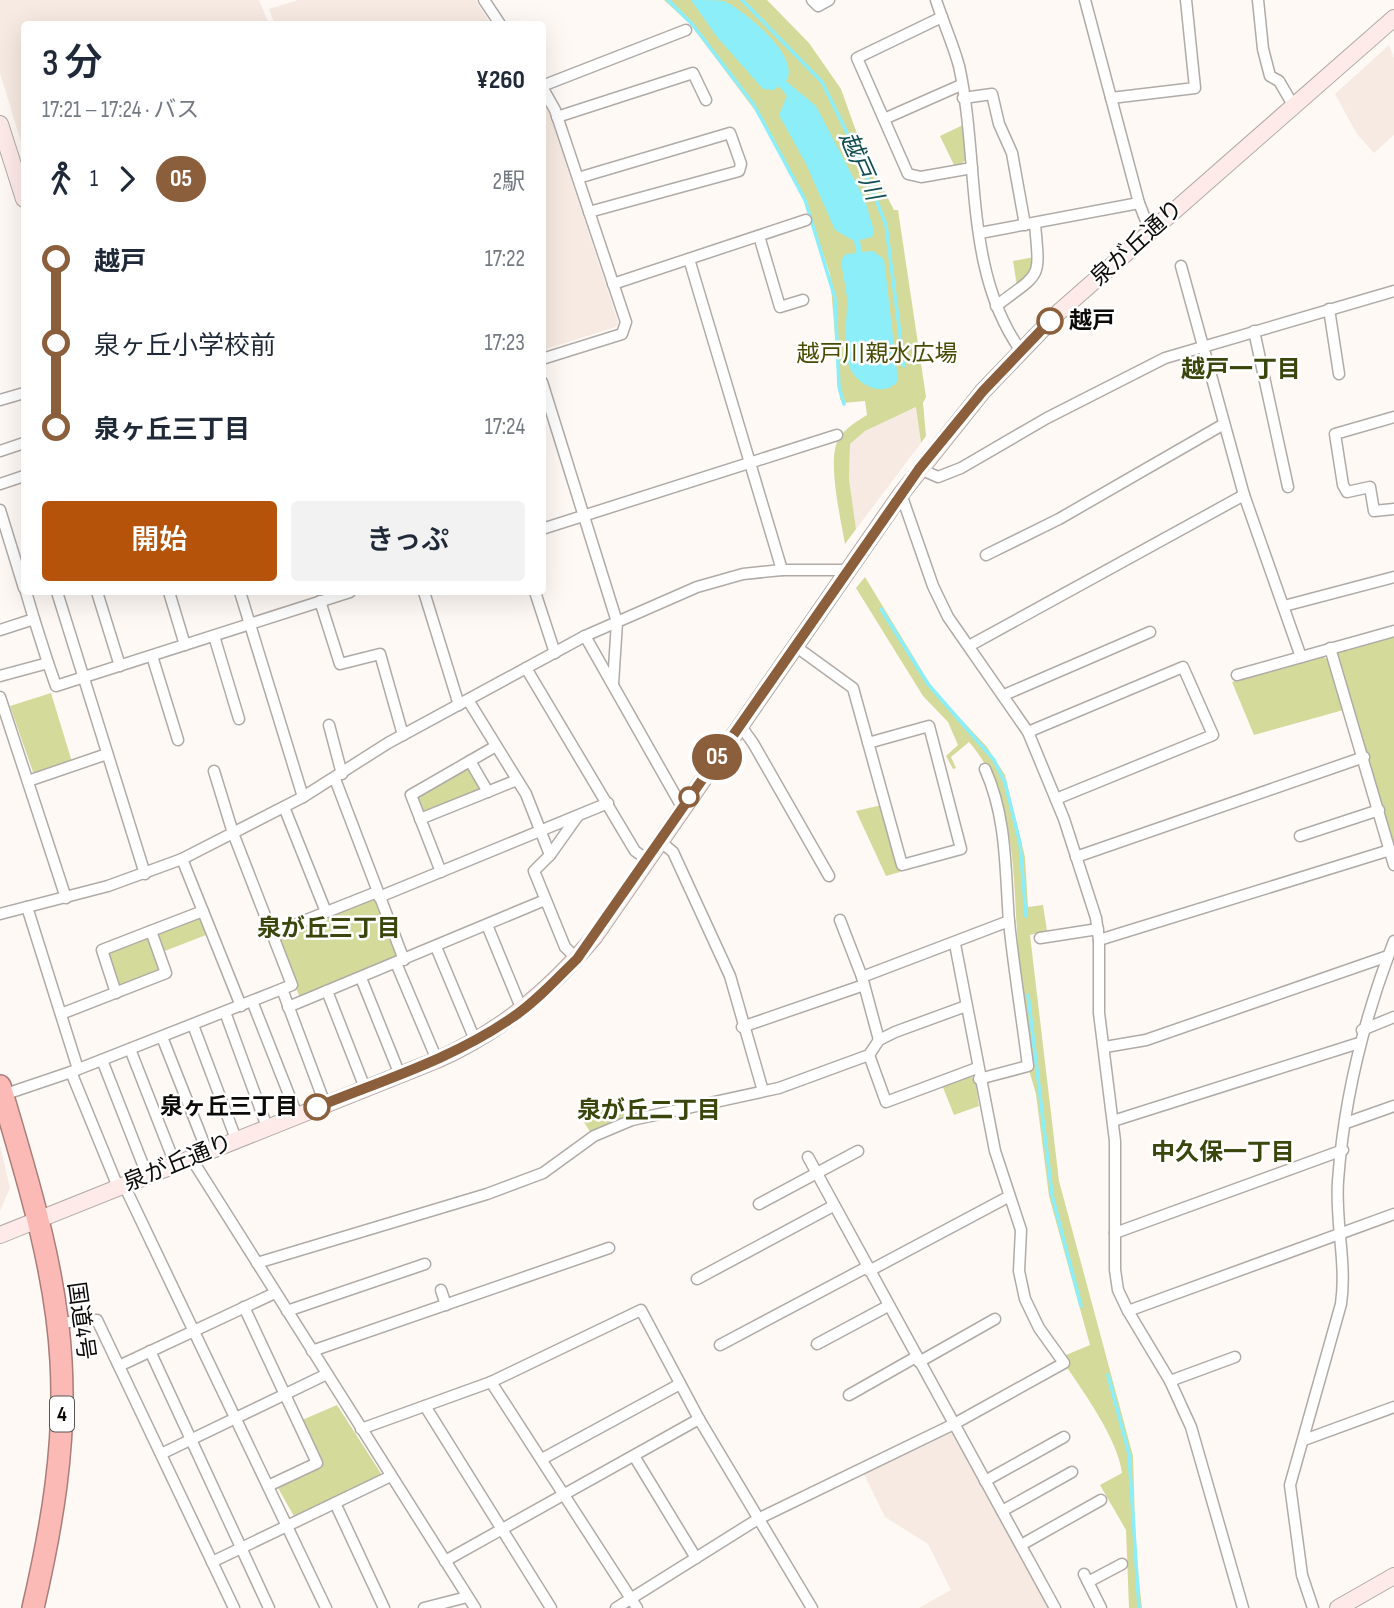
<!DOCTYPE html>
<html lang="ja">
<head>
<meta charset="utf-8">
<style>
	body { margin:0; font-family:"Sofia Sans Condensed","Noto Sans JP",sans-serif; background:#f2f2f3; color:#1f2937; height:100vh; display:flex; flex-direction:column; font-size:26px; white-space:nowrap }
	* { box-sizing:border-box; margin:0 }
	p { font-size:23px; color:#747a83 }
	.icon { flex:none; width:38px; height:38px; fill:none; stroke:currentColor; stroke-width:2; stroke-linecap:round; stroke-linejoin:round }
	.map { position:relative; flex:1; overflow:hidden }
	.panel { position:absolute; left:21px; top:21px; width:525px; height:574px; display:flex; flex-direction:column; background:#fff; border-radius:7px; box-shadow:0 7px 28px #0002 }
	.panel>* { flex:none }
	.badge { padding:0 14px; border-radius:23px; font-size:24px; line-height:46px }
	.map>.badge { position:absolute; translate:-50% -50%; box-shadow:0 0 0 4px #fff }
	.legs { display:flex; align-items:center; gap:10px; height:77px; padding:0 21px; font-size:23px }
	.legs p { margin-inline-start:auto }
	.overview { display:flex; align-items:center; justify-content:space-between; height:119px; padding:0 21px }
	h1 { font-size:38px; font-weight:600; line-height:52px }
	.cta { display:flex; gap:14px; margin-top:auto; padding:14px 21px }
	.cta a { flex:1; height:80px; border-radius:7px; background:#b45309; color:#fff; font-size:28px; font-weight:600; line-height:80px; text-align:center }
	.cta a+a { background:#f2f2f3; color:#1f2937 }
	ul { padding:0 21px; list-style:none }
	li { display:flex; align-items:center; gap:24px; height:84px; font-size:26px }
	li i { display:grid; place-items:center; width:10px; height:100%; margin:0 9px; background:currentColor }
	li i::after { content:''; width:18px; height:18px; margin:-9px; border:5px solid; border-radius:50%; background:#fff }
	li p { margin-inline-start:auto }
	li:first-child i { background:linear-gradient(#0000 50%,currentColor 0) }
	li:last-child i { background:linear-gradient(currentColor 50%,#0000 0) }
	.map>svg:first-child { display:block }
</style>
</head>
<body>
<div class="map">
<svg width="1394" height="1608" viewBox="0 0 1394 1608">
	<rect width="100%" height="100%" fill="#fff9f5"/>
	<!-- built -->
	<g fill="#f6eae2">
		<polygon points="0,0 259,0 269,24 24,24 24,152 0,73"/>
		<polygon points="298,0 475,0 491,24 275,24 269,9"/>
		<polygon points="1389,45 1394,58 1394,135 1374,153 1357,134 1335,94"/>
		<polygon points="542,103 549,113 618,322 616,327 543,350"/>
		<polygon points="917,407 921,443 856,529 849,479 850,444 865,431"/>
		<polygon points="0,1145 10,1188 0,1211"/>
		<polygon points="952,1430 1053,1608 919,1608 951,1590 928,1544 885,1517 863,1472"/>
	</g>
	<!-- green -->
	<g fill="#d3da9a">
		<path d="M664,0H767L809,43L841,89L861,145L894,210H898L926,397L923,403L926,436L921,443L916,407L865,431L850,444L849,479L856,529L845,544C841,520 827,461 838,440C845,428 856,422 867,415L865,401L843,403L840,399L830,274L807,207L760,117L690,24Z"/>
		<polygon points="963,125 967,158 961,165 955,167 940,136"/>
		<polygon points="1034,257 1032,272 1017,286 1013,261"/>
		<path d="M865,577L933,689L987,747L1005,775L1025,857L1028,907L1043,905L1047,931L1030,935L1059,1181L1133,1456L1136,1554L1142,1608H1129L1126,1530L1100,1485L1122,1473C1118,1440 1085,1394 1066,1366L1069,1364L1066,1355L1090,1345L1049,1196L1036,1094L1029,1070L1032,1069C1024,1024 1019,975 1017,930C1013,865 1014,794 969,742L951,757L956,768L953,769L946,756L958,745L948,722L923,696L856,588Z"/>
		<polygon points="1394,636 1394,849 1336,652"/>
		<polygon points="1322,656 1333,663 1347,709 1254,735 1232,682"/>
		<polygon points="51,693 72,762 38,774 33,772 10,706"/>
		<polygon points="469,765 483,791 422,815 415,797"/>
		<polygon points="882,805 900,872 886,876 856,811"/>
		<polygon points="374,896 399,959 300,998 275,934"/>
		<polygon points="199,916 206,935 157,954 163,972 118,989 106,952"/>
		<polygon points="969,1076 975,1079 979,1106 954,1115 942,1085"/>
		<polygon points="620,1105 626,1119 591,1133 578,1113"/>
		<polygon points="337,1405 382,1475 295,1518 278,1488 320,1466 302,1420"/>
	</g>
	<!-- water -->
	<path fill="#8ceef9" d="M691,0C701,0 716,0 724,1C745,11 802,57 786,81L816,106L865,200L874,231L872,237L860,240L862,252L873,251L884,259L898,381C891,389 883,391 873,388C834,375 848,329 847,298C846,285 842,273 841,260L846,254L856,253L854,241L835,230L806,164L779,115L787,96L779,86L774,90L763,89L717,37Z"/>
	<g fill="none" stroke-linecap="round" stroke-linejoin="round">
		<!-- stream -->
		<g stroke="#8ceef9" stroke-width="3.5">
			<polyline points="668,0 692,24 754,105 805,200 835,298 839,387 844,404"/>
			<polyline points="742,0 822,82 859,157 886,225 904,366"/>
			<polyline points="881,609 928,684 994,760 1005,783 1020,843 1026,916"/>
			<polyline points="1028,995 1052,1195 1081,1306"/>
			<polyline points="1108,1375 1129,1454 1139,1608"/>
		</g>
		<!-- street casing -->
		<g stroke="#b0aba7" stroke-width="13">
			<g id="street">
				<polyline points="484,0 500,24"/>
				<polyline points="812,0 818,6 829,0"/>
				<path d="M936,0C943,22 953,44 959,66C980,160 963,270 1021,351"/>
				<polyline points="1085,0 1139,203 1150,231"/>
				<polyline points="1258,0 1263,49 1270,76 1279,81 1293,105"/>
				<polyline points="942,17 857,58 908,174 921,177 972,168"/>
				<polyline points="542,86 686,30"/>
				<polyline points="542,87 555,110 626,322 622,334 542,359"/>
				<polyline points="963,98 992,94 999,124 1012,153 1025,225"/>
				<polyline points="1111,98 1195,88 1186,0"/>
				<polyline points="557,117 693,73 706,100"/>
				<polyline points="884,119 961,85"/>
				<polyline points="578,178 730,133 741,164 739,171 589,212"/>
				<polyline points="980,233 1139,203"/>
				<polyline points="759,236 780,307 803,300"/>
				<polyline points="689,259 782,570"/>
				<polyline points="1181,266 1244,495 1301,657"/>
				<polyline points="613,284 806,220"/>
				<path d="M996,306C1042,271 1040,281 1035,224"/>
				<polyline points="1329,309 1339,374"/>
				<polyline points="1254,331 1288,487"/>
				<polyline points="542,382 617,622 613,684"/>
				<polyline points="0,400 24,393"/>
				<polyline points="1394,417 1335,434 1343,485 1347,492 1370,487 1374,511 1394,509"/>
				<polyline points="0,451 24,443"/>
				<polyline points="920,469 938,477 961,468 1047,418 1165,358 1394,291"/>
				<polyline points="0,484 24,476"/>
				<polyline points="901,494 933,586 948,617 1028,732 1064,819 1096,918 1099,940 1099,1013 1115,1141 1115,1270 1118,1290 1128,1311 1170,1381 1191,1427 1243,1608"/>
				<polyline points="0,510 24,588"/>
				<polyline points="542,529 837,435"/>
				<polyline points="986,555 1059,519 1224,424"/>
				<polyline points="57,592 145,874"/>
				<polyline points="97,592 120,666"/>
				<polyline points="169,592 185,645"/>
				<polyline points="240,592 303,797"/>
				<polyline points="424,592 459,705"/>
				<polyline points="535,592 555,653"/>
				<polyline points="320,601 340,664 380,654 403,735"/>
				<polyline points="1284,606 1394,577"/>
				<polyline points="34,619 48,663"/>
				<polyline points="0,630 34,619 26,592"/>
				<polyline points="214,636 239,719"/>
				<polyline points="585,636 682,807"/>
				<polyline points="795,646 853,688 902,865 961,849 929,726 868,743"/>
				<polyline points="969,646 1244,495"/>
				<polyline points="1330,648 1394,865"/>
				<polyline points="152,656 178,740"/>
				<polyline points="526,668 635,851 648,860"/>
				<polyline points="1237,675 1394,631"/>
				<polyline points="0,676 48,663 56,686 350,592"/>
				<polyline points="1004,695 1150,632"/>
				<polyline points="0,697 66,898"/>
				<polyline points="468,700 526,794 550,855 534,871 565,947 577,959"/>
				<polyline points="329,725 342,774"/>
				<polyline points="740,725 753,743 829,876"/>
				<polyline points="1028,732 1183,667 1213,735 1056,799"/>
				<polyline points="470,761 496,746"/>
				<polyline points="214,771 233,833 292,985 282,989 325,1104"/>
				<polyline points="335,779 404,960"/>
				<polyline points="28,781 107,754"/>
				<polyline points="284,807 326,912"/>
				<polyline points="420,819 517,780"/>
				<polyline points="1300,836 1379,810"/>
				<polyline points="661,842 673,852 730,976 763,1091"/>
				<polyline points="550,855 577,817"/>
				<polyline points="1076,857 1364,757"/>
				<polyline points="182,859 241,1006"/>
				<polyline points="441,872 411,795 470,761 488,792"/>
				<polyline points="379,897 608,803"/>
				<polyline points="27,907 78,1069"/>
				<polyline points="0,914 108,886 182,859 303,797 388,743 585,636 697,587 743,574 782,570 848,570"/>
				<polyline points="840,920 862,977 879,1040"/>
				<polyline points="487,925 522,1010"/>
				<polyline points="271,934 377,892"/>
				<polyline points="1040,938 1098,929"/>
				<polyline points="1099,940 1390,850"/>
				<polyline points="436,947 475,1040"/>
				<polyline points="396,963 437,1060"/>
				<polyline points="862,977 1009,921"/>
				<polyline points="361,978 400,1075"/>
				<polyline points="327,991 365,1088"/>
				<polyline points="116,993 102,950 151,931"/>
				<polyline points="252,1001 297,1115"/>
				<polyline points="288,1007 545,900"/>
				<polyline points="225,1012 267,1127"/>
				<polyline points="61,1014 166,973 151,931 203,911"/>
				<polyline points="193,1025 236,1139"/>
				<polyline points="742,1027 864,985"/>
				<polyline points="1362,1030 1394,1017"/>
				<polyline points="162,1037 207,1151"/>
				<polyline points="1105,1047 1146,1040 1388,956"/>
				<polyline points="130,1049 175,1164"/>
				<polyline points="869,1055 886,1102 977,1068"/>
				<polyline points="102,1060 147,1175"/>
				<polyline points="71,1072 118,1187"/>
				<path d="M979,1079L1028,1066C1022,1018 1014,970 1009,922C1005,869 1007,818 985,769"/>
				<polyline points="3,1095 71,1072 282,989"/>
				<polyline points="1113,1121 1359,1043"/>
				<polyline points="1346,1123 1394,1106"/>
				<polyline points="808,1157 1055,1608"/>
				<polyline points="191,1158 475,1608"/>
				<polyline points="124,1185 326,1608"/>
				<polyline points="759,1204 858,1151"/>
				<polyline points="1115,1233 1343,1150"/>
				<polyline points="257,1263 487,1194 543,1173 594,1136 632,1120 779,1088 869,1055 879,1040 895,1032 966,1006"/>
				<polyline points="869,1271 1008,1197"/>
				<polyline points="697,1279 833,1206"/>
				<polyline points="441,1290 446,1305"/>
				<polyline points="244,1307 317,1463 268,1486"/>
				<polyline points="287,1311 425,1264"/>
				<polyline points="1128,1311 1394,1214"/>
				<polyline points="57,1323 97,1320 234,1608"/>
				<polyline points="817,1344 888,1306"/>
				<polyline points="720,1345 867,1267"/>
				<polyline points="150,1351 269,1608"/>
				<polyline points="312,1351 609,1248"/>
				<polyline points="919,1362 995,1319"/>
				<polyline points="119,1366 275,1293"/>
				<polyline points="1170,1381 1235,1357"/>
				<polyline points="491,1382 637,1608"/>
				<polyline points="849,1395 916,1357"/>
				<polyline points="425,1406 551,1608"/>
				<polyline points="361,1429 491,1382 641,1310 699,1419 812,1608"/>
				<polyline points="1304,1440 1394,1407"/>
				<polyline points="161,1454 327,1374"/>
				<polyline points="634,1456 696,1558"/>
				<polyline points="542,1459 680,1384"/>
				<polyline points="985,1481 1064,1437"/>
				<polyline points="335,1503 384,1608"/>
				<polyline points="1002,1511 1072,1472"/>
				<polyline points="1021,1545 1101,1500"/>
				<polyline points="445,1561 699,1419"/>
				<polyline points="212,1562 391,1476"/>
				<polyline points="1084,1574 1101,1608"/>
				<polyline points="1088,1582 1122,1564"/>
				<polyline points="424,1608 467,1597"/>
				<polyline points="616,1608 758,1519 954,1424 1064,1363 1039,1328 1025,1299 1019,1271 1021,1230 995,1151 955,944"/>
				<path d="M1313,1608L1302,1575L1290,1485L1341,1304C1347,1263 1335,1222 1338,1181C1344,1098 1364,1018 1394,941"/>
			</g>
		</g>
		<!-- secondary casing -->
		<g stroke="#b0aba7" stroke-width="18">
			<g id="secondary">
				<polyline points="0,124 24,199"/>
				<path d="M0,1235L437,1060C500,1032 551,990 595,936L901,494L983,391L1059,312L1394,18"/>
				<polyline points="1338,1608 1394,1576"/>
			</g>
		</g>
		<!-- highway casing -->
		<g stroke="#a87d7a" stroke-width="24">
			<path id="highway" d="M0,1086C26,1174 56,1268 61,1361C66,1445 52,1526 33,1608"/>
		</g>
		<!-- street -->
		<use href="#street" stroke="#fff" stroke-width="10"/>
		<!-- secondary -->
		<use href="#secondary" stroke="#feeae9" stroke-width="16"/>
		<!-- highway -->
		<use href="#highway" stroke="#fcbab7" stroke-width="21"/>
	</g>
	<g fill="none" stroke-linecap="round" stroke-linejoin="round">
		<!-- line-1 casing -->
		<g stroke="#fff" stroke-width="16">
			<path id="line-1" d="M317,1107C383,1080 453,1059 513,1017C537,1001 556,979 577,959L919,469L983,391L1050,321"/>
		</g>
		<!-- line-1 -->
		<use href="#line-1" stroke="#8b5e3c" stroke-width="10"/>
	</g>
	<!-- markers -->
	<g fill="#fff" stroke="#8b5e3c" stroke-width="3.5">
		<circle cx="1050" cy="321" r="12"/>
		<circle cx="689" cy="797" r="9"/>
		<circle cx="317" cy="1107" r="12"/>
	</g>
	<g text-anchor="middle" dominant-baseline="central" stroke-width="5" stroke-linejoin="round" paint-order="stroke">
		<!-- shield labels -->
		<rect fill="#fff" stroke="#565454" stroke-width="2" x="50" y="1396.5" width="24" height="35" rx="5"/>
		<g font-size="21" font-weight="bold" fill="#0d0b0a">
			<text x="62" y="1414">4</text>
		</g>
		<!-- street labels -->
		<g font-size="23" fill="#0d0b0a" stroke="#fff">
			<text transform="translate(1137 243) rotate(-42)">泉が丘通り</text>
			<text transform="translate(178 1163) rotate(-22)">泉が丘通り</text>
			<text transform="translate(81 1321) rotate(82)">国道4号</text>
		</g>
		<!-- stop labels -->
		<g font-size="23" font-weight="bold" fill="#0d0b0a" stroke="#fff" text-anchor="start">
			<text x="1069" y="321">越戸</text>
			<text x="298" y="1107" text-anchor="end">泉ヶ丘三丁目</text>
		</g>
		<!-- park labels -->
		<g font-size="23" fill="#474b00" stroke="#fff">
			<text x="877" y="354">越戸川親水広場</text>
		</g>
		<!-- water labels -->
		<g font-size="24" font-style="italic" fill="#114d52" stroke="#fff">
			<text transform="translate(861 166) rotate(66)">越戸川</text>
		</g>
		<!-- neighbourhood labels -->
		<g font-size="24" font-weight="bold" fill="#3a460c" stroke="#fff">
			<text x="1241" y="369">越戸一丁目</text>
			<text x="329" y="928">泉が丘三丁目</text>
			<text x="649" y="1110">泉が丘二丁目</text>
			<text x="1223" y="1152">中久保一丁目</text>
		</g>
	</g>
</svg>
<b class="badge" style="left:717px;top:757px;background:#8b5e3c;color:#fff">05</b>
<section class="panel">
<div class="overview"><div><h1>3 分</h1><p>17:21 – 17:24 · バス</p></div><b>¥260</b></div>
<div class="legs"><svg class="icon" aria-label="walk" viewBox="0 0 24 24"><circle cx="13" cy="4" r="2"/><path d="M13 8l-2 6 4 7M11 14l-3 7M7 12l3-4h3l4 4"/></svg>1<svg class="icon" aria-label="forward" viewBox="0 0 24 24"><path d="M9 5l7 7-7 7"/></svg><b class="badge" style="background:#8b5e3c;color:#fff">05</b><p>2駅</p></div>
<ul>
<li><i style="color:#8b5e3c"></i><b>越戸</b><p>17:22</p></li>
<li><i style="color:#8b5e3c"></i><span>泉ヶ丘小学校前</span><p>17:23</p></li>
<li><i style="color:#8b5e3c"></i><b>泉ヶ丘三丁目</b><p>17:24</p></li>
</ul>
<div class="cta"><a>開始</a><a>きっぷ</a></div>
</section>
</div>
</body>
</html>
